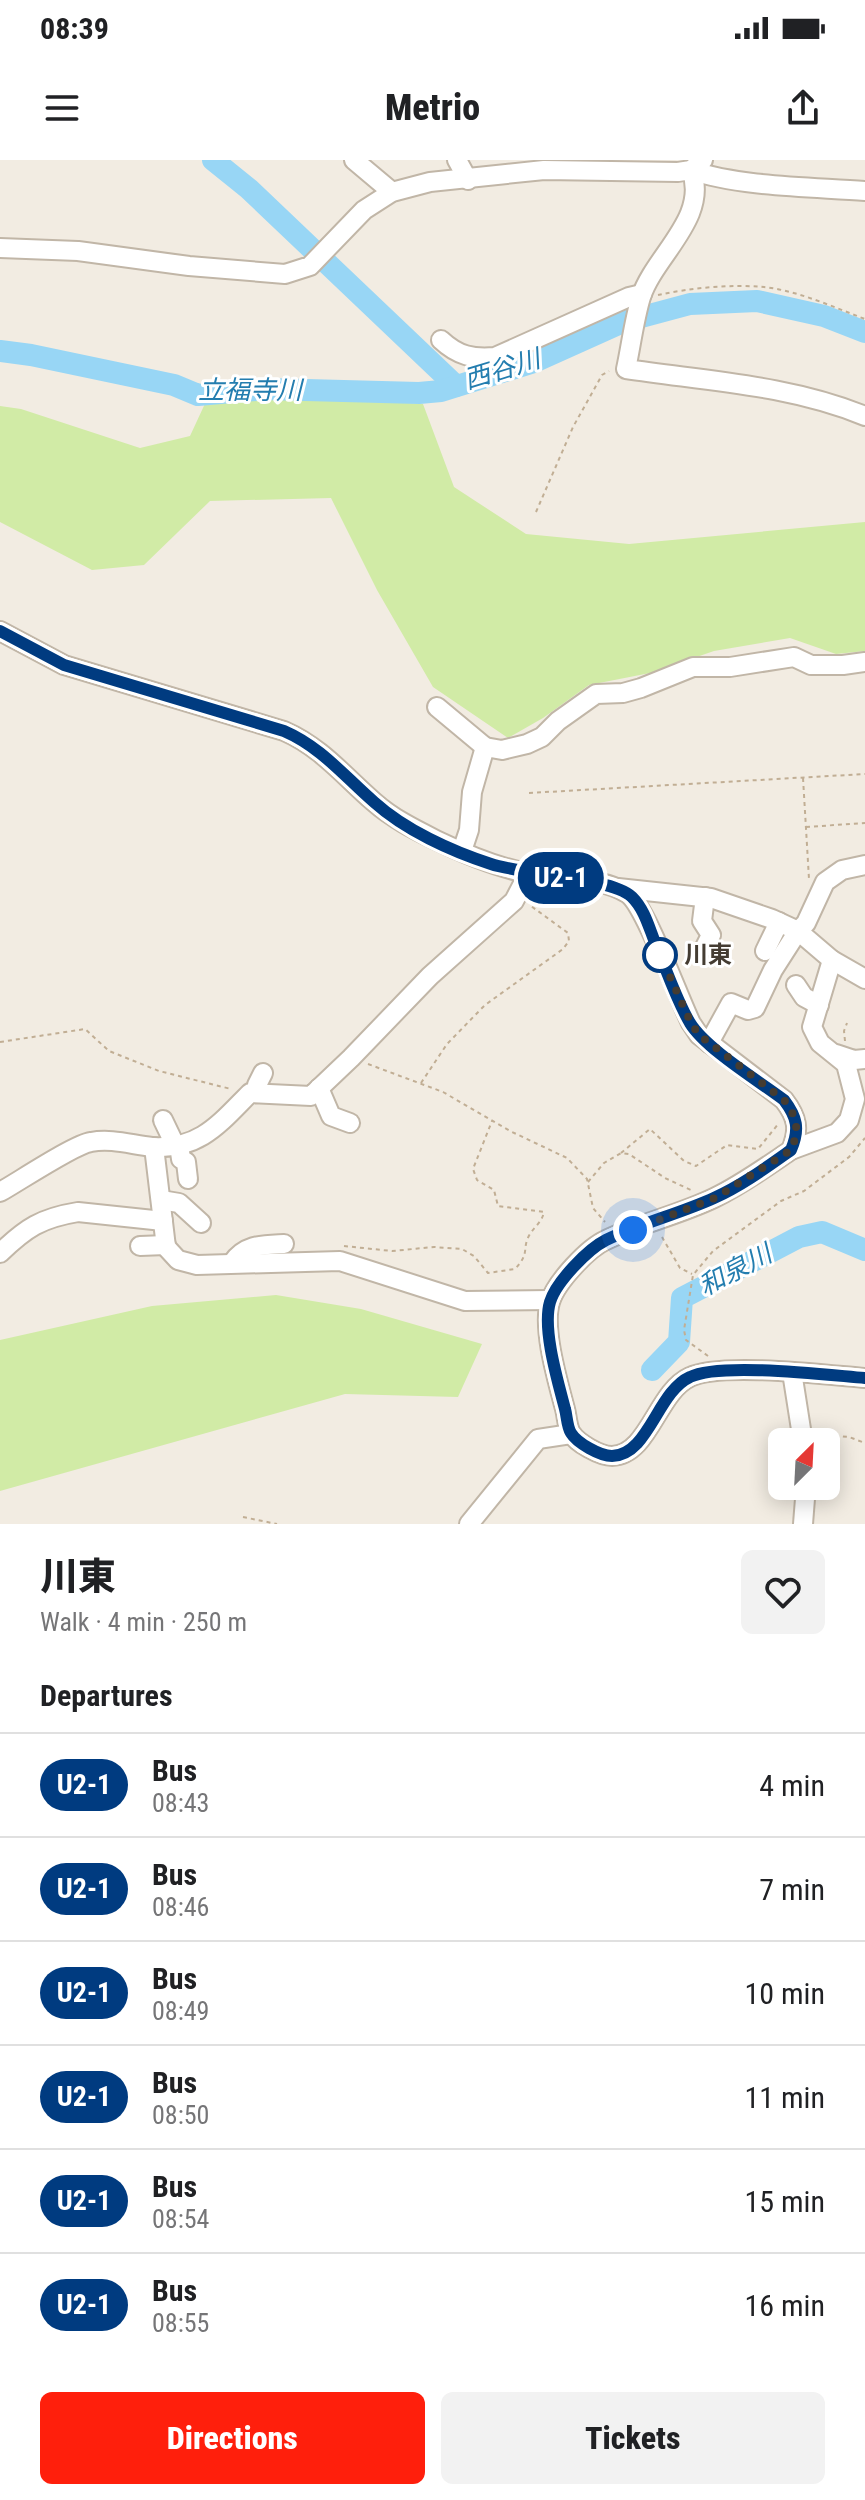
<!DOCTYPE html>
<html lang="en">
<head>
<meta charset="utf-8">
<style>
	body { margin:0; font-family:"Roboto Condensed","Noto Sans JP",sans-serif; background:#f2f2f2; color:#202124; height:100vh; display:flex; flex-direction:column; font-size:30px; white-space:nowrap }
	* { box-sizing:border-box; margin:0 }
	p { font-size:26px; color:#757577 }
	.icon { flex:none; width:44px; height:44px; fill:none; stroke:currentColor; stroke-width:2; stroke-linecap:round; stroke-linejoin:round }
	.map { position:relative; height:1364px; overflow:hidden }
	.panel { display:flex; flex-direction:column; background:#fff; flex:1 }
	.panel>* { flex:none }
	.badge { padding:0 16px; border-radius:26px; font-size:28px; line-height:52px }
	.needle { width:52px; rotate:24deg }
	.tools { position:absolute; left:768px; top:1268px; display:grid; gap:16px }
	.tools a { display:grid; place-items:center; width:72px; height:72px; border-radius:12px; background:#fff; box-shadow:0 4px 20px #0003; font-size:40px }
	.you { position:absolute; width:40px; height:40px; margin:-20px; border:6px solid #fff; border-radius:50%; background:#1a73e8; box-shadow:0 0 0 12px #1a73e833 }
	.map>.badge { position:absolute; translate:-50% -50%; box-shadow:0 0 0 4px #fff }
	h2 { padding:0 40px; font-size:30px; line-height:72px }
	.round { display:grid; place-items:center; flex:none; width:84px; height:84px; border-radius:12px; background:#f2f2f2 }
	.head { display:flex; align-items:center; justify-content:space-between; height:136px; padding:0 40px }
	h1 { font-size:38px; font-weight:800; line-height:60px }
	.cta { display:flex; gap:16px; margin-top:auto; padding:16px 40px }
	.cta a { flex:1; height:92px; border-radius:12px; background:#ff1f0c; color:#fff; font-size:32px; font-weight:800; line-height:92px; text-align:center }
	.cta a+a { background:#f2f2f2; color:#202124 }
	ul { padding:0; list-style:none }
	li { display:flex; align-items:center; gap:24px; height:104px; padding:0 40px; border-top:2px solid #e0e0e0 }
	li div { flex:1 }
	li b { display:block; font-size:30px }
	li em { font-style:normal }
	li .badge { min-width:88px; font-weight:700; text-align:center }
	.status { display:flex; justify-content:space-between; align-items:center; height:56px; padding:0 40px; background:#fff; direction:ltr }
	.status svg { height:22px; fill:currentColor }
	header { display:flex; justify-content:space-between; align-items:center; height:104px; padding:0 40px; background:#fff; font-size:36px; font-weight:800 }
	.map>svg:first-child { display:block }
</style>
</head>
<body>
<div class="status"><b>08:39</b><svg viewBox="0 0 49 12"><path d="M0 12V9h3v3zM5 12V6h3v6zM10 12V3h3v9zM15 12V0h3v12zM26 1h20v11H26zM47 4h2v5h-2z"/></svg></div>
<header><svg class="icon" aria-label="menu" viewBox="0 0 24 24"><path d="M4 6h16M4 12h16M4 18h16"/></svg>Metrio<svg class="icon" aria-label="share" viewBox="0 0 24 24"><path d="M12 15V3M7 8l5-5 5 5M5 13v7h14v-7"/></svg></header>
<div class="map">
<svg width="865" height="1364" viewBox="0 0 865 1364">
	<rect width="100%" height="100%" fill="#f2ece2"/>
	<!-- green -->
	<g fill="#d1eba6">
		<polygon points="273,234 423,244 454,327 526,374 629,384 865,362 865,491 836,494 790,478 714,491 650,513 589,525 543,558 508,578 433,527 377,430 331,338 210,341 144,405 92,410 0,362 0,246 21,249 140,288 190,276 209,235"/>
		<polygon points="276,1135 361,1149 482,1184 458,1237 345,1234 0,1331 0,1180 152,1146"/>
	</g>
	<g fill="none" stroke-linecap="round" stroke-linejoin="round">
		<!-- river -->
		<g stroke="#98d6f5" stroke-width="22">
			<polyline points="213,0 249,29 456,226"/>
			<polyline points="0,191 31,195 174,225 198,235 268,229 419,233 441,231 534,202 623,162 690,144 757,141 824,156 865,172"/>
			<polyline points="652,1210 679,1182 682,1138 799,1077 822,1072 865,1090"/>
		</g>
		<!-- minor casing -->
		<g stroke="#c1b6a7" stroke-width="22">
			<g id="minor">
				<polyline points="354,0 392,32"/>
				<polyline points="457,0 468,20"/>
				<path d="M691,10C710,57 654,96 641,137C634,160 631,186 626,209C706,221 790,225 865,256"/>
				<path d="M691,10C739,27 814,27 865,31"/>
				<polyline points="0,88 78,91 189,106 285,114 310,106 364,50 392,32 430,22 544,10 678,12 691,10 703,0"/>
				<path d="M441,180C458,196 473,199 495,197L629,137L642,134"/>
				<path d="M0,471L64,505L284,571C321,587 344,616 374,642C392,658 414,669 436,680C465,694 495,707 527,713C558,720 599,716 627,733C645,744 679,839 691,863L699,875L784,940C797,957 800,969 791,990C766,1007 741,1025 714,1038C679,1055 641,1063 606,1080C588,1088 556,1122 550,1142C542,1169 558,1222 565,1249C567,1256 567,1267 571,1273C577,1283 600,1296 612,1296C649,1295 657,1232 690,1217C720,1202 828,1215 865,1218"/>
				<polyline points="437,547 485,587"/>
				<polyline points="462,691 469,670 472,632 485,587 502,590 527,584 542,577 558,561 596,534 623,533 641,528 693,507 730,507 794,497 811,505 843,505 865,502"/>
				<polyline points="618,728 711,738 772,759 798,771 832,800 812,867 820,883 846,904 855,939 849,960 837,973 791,990"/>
				<polyline points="705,737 702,761 711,775 705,787"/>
				<polyline points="765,791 779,762"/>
				<polyline points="832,800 865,819"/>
				<polyline points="796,825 804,837 819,845"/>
				<polyline points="709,883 731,843 748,850 755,848 773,810 798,771 806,763 825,722 842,710 865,705"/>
				<polyline points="836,894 854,900 865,899"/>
				<polyline points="319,928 331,956 350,963"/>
				<polyline points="258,933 257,925 263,913"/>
				<polyline points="163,960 175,985"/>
				<polyline points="179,985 181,999 186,1002 188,1019"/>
				<polyline points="154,987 166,1087 178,1100 197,1105 340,1101 465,1141 550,1140"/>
				<path d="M0,1032C18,1022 75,984 91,982C112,978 132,985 152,987C200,990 220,963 250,933L311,936L351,898L430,816L514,741L528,714"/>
				<polyline points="161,1040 179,1043 201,1063"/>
				<polyline points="140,1086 166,1085"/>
				<path d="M0,1093C26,1068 41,1058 78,1052L163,1061"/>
				<path d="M232,1103C245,1084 263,1085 284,1084"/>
				<polyline points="792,1212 803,1282"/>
				<polyline points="469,1364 538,1279 571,1274"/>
				<polyline points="803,1364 806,1326"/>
			</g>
		</g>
		<!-- path -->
		<g stroke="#c1ae94" stroke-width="2" stroke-dasharray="4 4" stroke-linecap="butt">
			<path d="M658,135C690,128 731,124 764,127C799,131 833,147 865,159"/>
			<polyline points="536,352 573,267 602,215 609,211"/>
			<polyline points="803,618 809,719"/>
			<polyline points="529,633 865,614"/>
			<polyline points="806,667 865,663"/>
			<polyline points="845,881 844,871 847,863"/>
			<polyline points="0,882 85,869 109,891 159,911 231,929"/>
			<polyline points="368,904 443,932 510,971 567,998 587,1019 593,1048 605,1062"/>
			<polyline points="421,923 447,884 485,845 563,789 569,781 568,773 531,746"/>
			<polyline points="621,993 650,969 684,1001 696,1006 727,985 758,989 779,963"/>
			<polyline points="588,1022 604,1003 621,993 629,994 665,1018 693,1031"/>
			<polyline points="662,1077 680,1108 692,1114"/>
			<path d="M344,1086L392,1091L434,1087L462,1089L474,1096L488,1113L515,1109C531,1092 521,1089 530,1074C535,1066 542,1062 544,1052L498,1046L494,1030L477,1020L473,1009L492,961"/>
			<polyline points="708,1196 686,1180 684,1170 693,1115 713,1091 781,1041 804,1031 849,997 865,978"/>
			<polyline points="819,1274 849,1277 865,1283"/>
			<polyline points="243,1357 277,1364"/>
		</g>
		<!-- minor -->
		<use href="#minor" stroke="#fff" stroke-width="18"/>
	</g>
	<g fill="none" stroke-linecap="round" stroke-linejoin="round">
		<!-- line casing -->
		<g stroke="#fff" stroke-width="18">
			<path id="line" d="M0,471L64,505L284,571C321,587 344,616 374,642C405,670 451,691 491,704C523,715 612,717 632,737C645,750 649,768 656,785C667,811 676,839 690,863C706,889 759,921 784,940C797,957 800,969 791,990C767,1007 741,1026 714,1038C679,1054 641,1063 606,1080C588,1089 556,1122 550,1142C542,1169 558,1222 565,1249C567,1256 567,1267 571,1273C577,1283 600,1296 612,1296C649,1295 657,1232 690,1217C720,1202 827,1215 865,1218"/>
		</g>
		<!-- line -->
		<use href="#line" stroke="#003b80" stroke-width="12"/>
		<!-- walk -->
		<path stroke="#443c32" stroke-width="8" stroke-dasharray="0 14.4" d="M633,1070L715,1038L791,990C800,969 797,957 784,940L699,875L691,863L656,786L660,795"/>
	</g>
	<!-- markers -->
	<circle fill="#fff" stroke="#003b80" stroke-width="4" cx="660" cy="795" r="16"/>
	<g text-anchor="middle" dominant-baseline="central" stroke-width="6" stroke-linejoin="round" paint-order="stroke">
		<!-- stop labels -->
		<g font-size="24" font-weight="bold" fill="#443c32" stroke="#fff" text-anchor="start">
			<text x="684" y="795">川東</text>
		</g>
		<!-- water labels -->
		<g font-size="26" font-style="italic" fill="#237daf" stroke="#fff">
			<text transform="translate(502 209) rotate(-17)">西谷川</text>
			<text x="250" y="230">立福寺川</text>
			<text transform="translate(735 1110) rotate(-28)">和泉川</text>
		</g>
	</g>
</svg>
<div class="tools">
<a><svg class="needle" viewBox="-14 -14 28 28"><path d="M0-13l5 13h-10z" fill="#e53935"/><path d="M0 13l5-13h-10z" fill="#757577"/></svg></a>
</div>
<div class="you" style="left:633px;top:1070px"></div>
<b class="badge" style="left:561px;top:718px;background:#003b80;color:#fff">U2-1</b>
</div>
<section class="panel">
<div class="head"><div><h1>川東</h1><p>Walk · 4 min · 250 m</p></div><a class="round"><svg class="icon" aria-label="heart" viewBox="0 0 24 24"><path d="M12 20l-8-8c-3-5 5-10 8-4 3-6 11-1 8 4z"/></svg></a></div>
<h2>Departures</h2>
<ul>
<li><span class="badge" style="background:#003b80;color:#fff">U2-1</span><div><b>Bus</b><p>08:43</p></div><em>4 min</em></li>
<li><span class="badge" style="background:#003b80;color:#fff">U2-1</span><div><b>Bus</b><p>08:46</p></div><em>7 min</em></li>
<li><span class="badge" style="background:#003b80;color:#fff">U2-1</span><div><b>Bus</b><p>08:49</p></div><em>10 min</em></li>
<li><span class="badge" style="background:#003b80;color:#fff">U2-1</span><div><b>Bus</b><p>08:50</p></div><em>11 min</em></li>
<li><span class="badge" style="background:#003b80;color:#fff">U2-1</span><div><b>Bus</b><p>08:54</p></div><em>15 min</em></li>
<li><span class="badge" style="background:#003b80;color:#fff">U2-1</span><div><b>Bus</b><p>08:55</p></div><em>16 min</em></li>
</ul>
<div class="cta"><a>Directions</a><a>Tickets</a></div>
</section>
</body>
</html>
